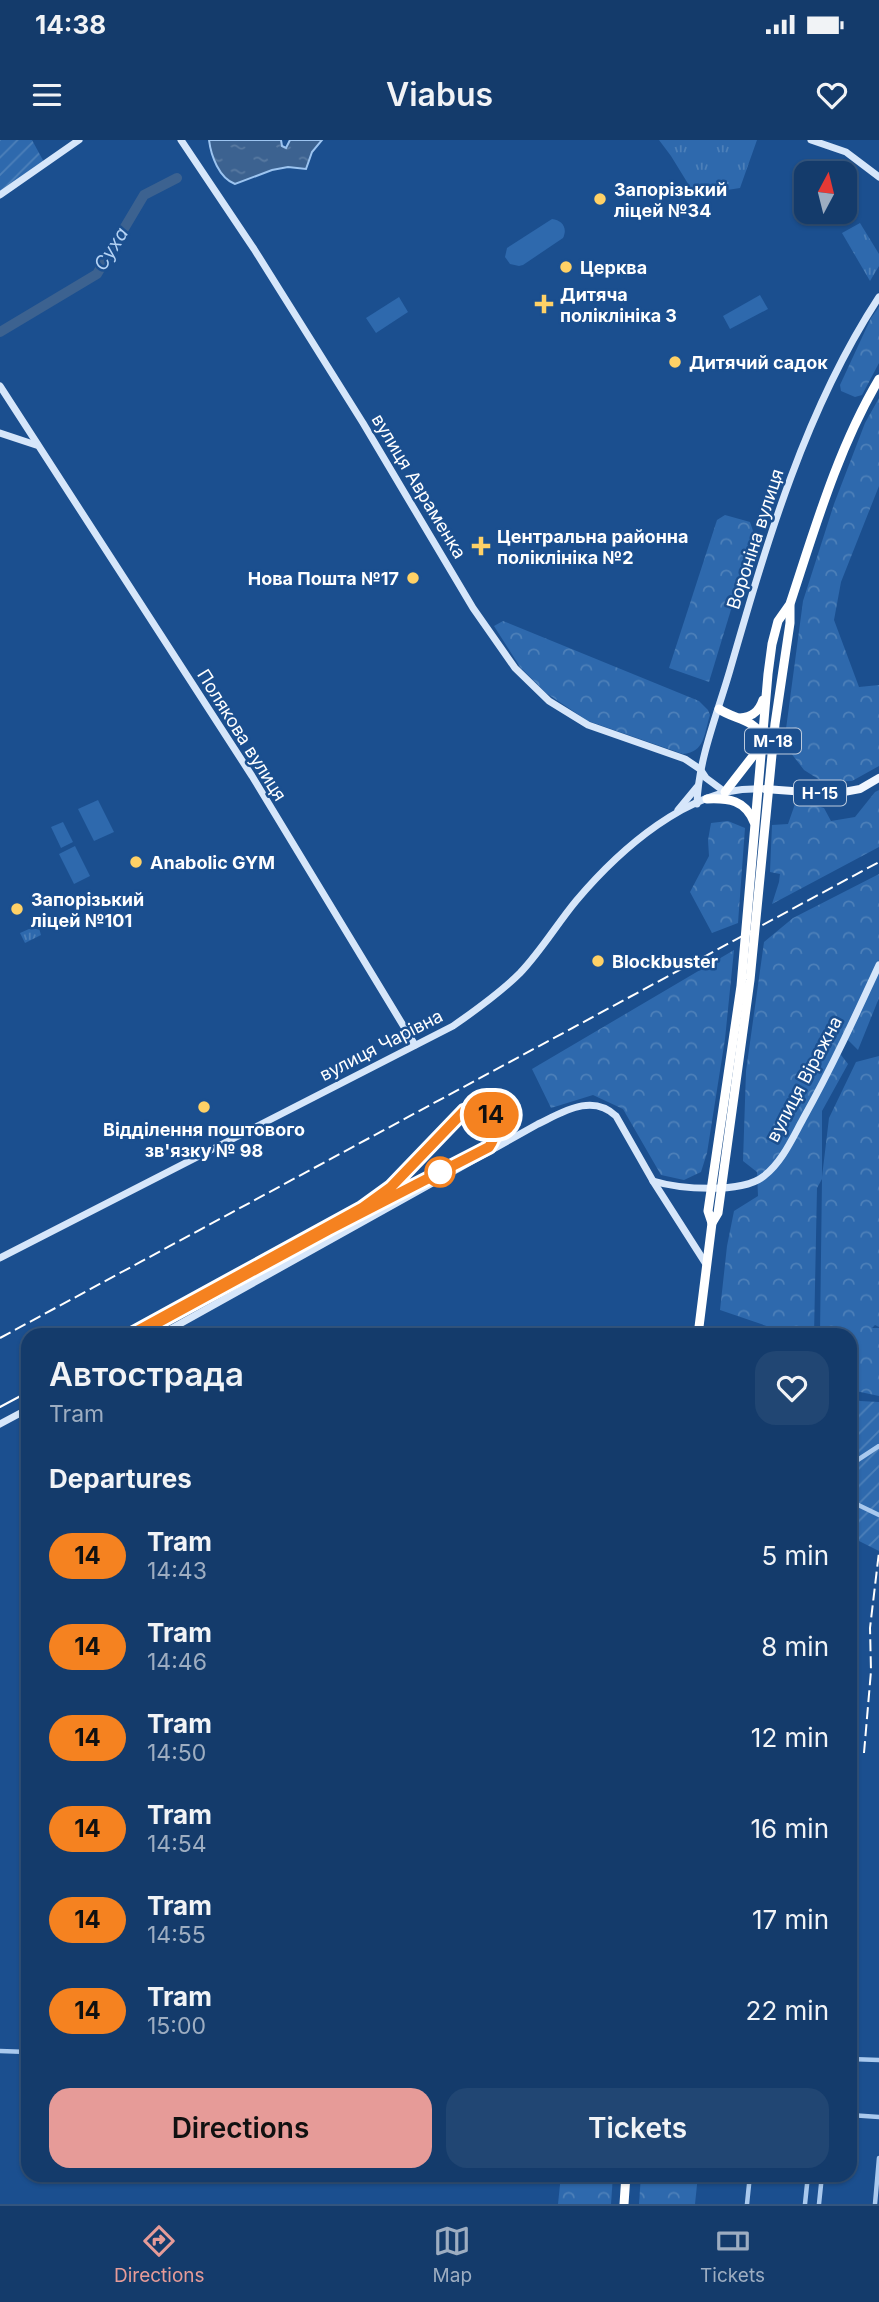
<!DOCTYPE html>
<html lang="en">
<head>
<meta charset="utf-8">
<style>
	body { margin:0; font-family:Inter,sans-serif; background:#214673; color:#f1f3f6; height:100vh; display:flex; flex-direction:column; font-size:26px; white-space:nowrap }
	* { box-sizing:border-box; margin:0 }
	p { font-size:23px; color:#9dadc1 }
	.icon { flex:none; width:38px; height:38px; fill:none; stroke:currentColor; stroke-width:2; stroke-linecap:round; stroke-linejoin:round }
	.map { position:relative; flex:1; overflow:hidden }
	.drawer { position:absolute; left:21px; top:1188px; width:836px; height:854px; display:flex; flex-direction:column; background:#143b6b; border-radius:21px; box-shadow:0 2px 5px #0004,0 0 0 2px #33557e }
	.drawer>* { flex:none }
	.badge { padding:0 14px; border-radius:23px; font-size:24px; line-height:46px }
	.needle { width:46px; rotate:7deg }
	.fabs { position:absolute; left:794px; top:21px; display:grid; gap:14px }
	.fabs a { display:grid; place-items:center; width:63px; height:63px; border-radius:14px; background:#143b6b; box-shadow:0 2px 5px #0004,0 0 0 2px #33557e; font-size:35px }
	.map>.badge { position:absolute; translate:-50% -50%; box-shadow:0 0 0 4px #fff }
	h2 { padding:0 28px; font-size:26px; line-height:63px }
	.round { display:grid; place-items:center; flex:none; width:74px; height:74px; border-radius:21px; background:#214673 }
	.summary { display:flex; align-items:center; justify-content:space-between; height:119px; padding:0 28px }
	h1 { font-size:33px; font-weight:600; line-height:52px }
	.action { display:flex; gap:14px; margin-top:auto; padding:14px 28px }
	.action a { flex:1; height:80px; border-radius:21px; background:#e69b98; color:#111; font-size:28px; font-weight:600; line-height:80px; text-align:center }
	.action a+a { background:#214673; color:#f1f3f6 }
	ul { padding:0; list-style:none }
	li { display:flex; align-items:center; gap:21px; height:91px; padding:0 28px }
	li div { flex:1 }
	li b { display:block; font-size:26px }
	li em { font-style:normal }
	li .badge { min-width:77px; font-weight:700; text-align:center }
	.status { display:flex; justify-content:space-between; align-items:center; height:49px; padding:0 35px; background:#143b6b; direction:ltr }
	.status svg { height:19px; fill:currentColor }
	header { display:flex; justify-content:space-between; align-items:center; height:91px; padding:0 28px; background:#143b6b; font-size:32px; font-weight:600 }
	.tabs { display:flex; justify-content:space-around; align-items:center; height:98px; border-top:2px solid #33557e; background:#143b6b; font-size:19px; color:#9dadc1 }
	.tabs a { display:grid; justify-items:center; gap:4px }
	.tabs .current { color:#e69b98 }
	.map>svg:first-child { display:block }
</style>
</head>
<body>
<div class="status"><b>14:38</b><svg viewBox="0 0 49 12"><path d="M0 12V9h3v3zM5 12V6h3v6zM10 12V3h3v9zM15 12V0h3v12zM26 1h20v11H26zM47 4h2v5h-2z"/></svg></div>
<header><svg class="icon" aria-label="menu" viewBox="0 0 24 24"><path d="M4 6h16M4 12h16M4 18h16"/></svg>Viabus<svg class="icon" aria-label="heart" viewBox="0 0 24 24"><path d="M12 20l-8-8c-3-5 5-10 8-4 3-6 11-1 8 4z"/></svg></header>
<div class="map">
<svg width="879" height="2064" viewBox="0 0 879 2064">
	<defs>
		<pattern id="forest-crowns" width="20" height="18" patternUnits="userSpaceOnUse" patternTransform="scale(1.75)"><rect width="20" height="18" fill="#2e69ad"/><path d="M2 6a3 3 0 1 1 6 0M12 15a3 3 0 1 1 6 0" fill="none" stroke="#4d80b9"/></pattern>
		<pattern id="park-tufts" width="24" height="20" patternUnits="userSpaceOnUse" patternTransform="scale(1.75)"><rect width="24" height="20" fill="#2e69ad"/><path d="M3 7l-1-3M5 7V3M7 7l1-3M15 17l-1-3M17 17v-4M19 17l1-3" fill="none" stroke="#4d80b9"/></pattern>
		<pattern id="garden-furrows" width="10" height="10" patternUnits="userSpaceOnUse" patternTransform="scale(1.75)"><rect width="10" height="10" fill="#2e69ad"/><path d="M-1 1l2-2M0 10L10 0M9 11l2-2" fill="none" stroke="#4d80b9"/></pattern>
		<pattern id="water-ripples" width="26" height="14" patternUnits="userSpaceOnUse" patternTransform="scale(1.75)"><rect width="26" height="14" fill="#3c6290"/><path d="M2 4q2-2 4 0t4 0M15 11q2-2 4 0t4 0" fill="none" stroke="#597aa1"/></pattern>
	</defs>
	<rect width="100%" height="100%" fill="#1b4f8f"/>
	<!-- grass -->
	<g fill="#2e69ad">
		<path d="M552,79C562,80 568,88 563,98L523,125L519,126L510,124L505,117L507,108Z"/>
		<polygon points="760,155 768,169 730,189 723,176"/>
		<polygon points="399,157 408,172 376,193 366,178"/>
		<polygon points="98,660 114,692 94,701 78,669"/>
		<polygon points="63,682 73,702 61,708 51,687"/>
		<polygon points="75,706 90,736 74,744 59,714"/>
	</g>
	<!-- forest -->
	<g fill="url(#forest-crowns)">
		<polygon points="879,167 879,223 862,255 855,257 841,251 840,245 871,178"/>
		<polygon points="879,258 879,346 841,442 834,480 859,547 879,545 879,626 852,641 823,642 804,630 784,604 803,461 834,364 865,283"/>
		<polygon points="725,375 750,382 754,394 709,542 669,528 717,380"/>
		<path d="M503,481L699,561L708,570L710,575C704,594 705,612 683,614L588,581L546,553L520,527L494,486Z"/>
		<polygon points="879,650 879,707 772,764 779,742 780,734 770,732 772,685 788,684 795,664 814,665 824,668 831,681 855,677 875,652"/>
		<polygon points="728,681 745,688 738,783 712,793 690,752 709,716 708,700 711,683"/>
		<polygon points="879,734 879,858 858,910 845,897 838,911 848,924 822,971 822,1037 829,978 856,922 879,916 879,1187 875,1185 872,1188 879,1188 879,1256 851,1250 850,1195 820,1195 822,1039 817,1048 814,1195 793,1195 720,1170 727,1106 734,1071 758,1056 757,1032 743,1021 746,931 764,802 793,778"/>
		<polygon points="734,810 725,899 707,1013 701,1032 684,1040 661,1035 623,969 593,955 551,968 532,929"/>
		<polygon points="561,2035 613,2035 611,2064 558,2064"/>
		<polygon points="641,2035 698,2035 695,2064 639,2064"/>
	</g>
	<!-- park -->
	<g fill="url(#park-tufts)">
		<polygon points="659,0 757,0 740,48 695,55 671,16"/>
		<polygon points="860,83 879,114 879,126 870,141 842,93"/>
		<polygon points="38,785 41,795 25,803 20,793"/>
	</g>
	<!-- garden -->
	<g fill="url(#garden-furrows)">
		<polygon points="0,0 32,0 45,24 0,55"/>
		<polygon points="850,1257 860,1261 879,1262 879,1411 851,1397"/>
	</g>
	<!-- water -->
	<path fill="url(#water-ripples)" stroke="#9cc4f0" stroke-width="2" d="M209,0H281L282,6L286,8L290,0H322L312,12L306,29L288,27L272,30L235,44C219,38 211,16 209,0Z"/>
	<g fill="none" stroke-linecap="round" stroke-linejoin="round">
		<!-- river -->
		<polyline stroke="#3c6290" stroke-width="10" points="0,192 97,134 144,55 177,38"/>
		<!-- street -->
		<g stroke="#a9c9ee" stroke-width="4.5">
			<polyline points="850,1325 879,1306"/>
			<polyline points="850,1361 879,1375"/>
			<polyline points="0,1911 28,1912"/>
			<polyline points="850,1919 879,1920"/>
			<polyline points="850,1975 879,1977"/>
			<polyline points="747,2064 750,2035"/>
			<polyline points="805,2064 808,2035"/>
			<polyline points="819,2064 822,2035"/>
			<polyline points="875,2064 879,2018"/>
		</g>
		<!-- secondary -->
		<g stroke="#d6e6fa" stroke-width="7">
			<polyline points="181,0 254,109 363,283 473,468 515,528 549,561 588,585 685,619 700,629 706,638 725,652"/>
			<polyline points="811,0 846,12 879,37"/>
			<polyline points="0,55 79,0"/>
			<polyline points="0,246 252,636 415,905"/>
			<polyline points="0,293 36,305"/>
			<path d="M697,664C698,620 718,572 730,530C767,402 805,270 879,157"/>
			<polyline points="678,670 697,647"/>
			<path d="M653,1041C679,1049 742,1054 764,1036C782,1022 792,999 803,979C831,929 855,877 879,825"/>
			<path d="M0,1118L453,886C476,870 500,853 520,833C541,811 557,784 576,761C618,711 690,646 758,649"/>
			<path d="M160,1195L538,984C563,972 592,953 616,976L653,1041L706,1124"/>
			<polyline points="0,1284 28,1269"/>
		</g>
		<!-- primary -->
		<polyline stroke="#f0f6ff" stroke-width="8" points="765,649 833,654 860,649 879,638"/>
		<!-- highway -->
		<g stroke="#fff" stroke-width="9">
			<path d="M719,569C733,579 754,579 762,596"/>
			<path d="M740,578C752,577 759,572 763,560"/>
			<polyline points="725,652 760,607"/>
			<path d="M707,659C729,658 745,660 754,682"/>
			<path d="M712,1083L708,1071L741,846L768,534L772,504L778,481L790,464C815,388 838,308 879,239"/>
			<polyline points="698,1195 712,1083 718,1073 750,840 775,584 790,483 790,466"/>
			<polyline points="624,2064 626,2035"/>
		</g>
		<!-- tram -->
		<g stroke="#fff" stroke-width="2">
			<path d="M130,1195L362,1068L391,1047L464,971L477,967C496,974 500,991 489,1007L328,1090L135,1195"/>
			<polyline points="0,1267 28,1252"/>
		</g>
		<!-- rail -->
		<g stroke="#fff" stroke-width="2" stroke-dasharray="12 5" stroke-linecap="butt">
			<polyline points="0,1198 879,722"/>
			<polyline points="864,1613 871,1531 870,1488 879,1412"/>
		</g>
	</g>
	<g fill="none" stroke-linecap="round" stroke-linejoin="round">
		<!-- line casing -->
		<g stroke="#fff" stroke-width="16">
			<path id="line" d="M130,1195L362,1068L391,1047L464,971L477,967C496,974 500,991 489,1007L328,1090L135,1195"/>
		</g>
		<!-- line -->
		<use href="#line" stroke="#f58220" stroke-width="10"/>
	</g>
	<!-- markers -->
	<g fill="#ffd166" stroke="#1b4f8f" stroke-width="2.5">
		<circle cx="600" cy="59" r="7"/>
		<circle cx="566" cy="127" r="7"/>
		<path d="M540.5 153.5h7v7h7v7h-7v7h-7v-7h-7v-7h7z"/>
		<circle cx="675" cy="222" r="7"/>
		<path d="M477.5 395.5h7v7h7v7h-7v7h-7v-7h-7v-7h7z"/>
		<circle cx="413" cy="438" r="7"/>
		<circle cx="136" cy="722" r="7"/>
		<circle cx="17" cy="769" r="7"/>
		<circle cx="598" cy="821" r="7"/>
		<circle cx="204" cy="967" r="7"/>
	</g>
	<circle fill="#fff" stroke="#f58220" stroke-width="3.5" cx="440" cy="1032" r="14"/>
	<g text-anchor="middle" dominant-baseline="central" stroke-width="5" stroke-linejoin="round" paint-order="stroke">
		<!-- shield labels -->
		<g fill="#1b4f8f" stroke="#bbcadd" stroke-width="2">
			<rect x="745" y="588.5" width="56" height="25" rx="5"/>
			<rect x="794" y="640.5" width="52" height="25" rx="5"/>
		</g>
		<g font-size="16" font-weight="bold" fill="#fff">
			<text x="773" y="601">М-18</text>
			<text x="820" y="653">Н-15</text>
		</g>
		<!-- poi labels -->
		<g font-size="18" font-weight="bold" fill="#fff" stroke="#1b4f8f" text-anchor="start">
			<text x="614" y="49">Запорізький<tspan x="614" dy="21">ліцей №34</tspan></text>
			<text x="580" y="127">Церква</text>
			<text x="560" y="154">Дитяча<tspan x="560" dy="21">поліклініка 3</tspan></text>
			<text x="689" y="222">Дитячий садок</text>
			<text x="497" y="396">Центральна районна<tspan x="497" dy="21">поліклініка №2</tspan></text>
			<text x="399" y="438" text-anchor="end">Нова Пошта №17</text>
			<text x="150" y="722">Anabolic GYM</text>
			<text x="31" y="759">Запорізький<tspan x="31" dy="21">ліцей №101</tspan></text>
			<text x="612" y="821">Blockbuster</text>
			<text x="204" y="989" text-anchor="middle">Відділення поштового<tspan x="204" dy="21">зв'язку № 98</tspan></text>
		</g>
		<!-- street labels -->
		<g font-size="18" fill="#fff" stroke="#1b4f8f">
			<text transform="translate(419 346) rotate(59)">вулиця Авраменка</text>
			<text transform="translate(755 399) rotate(-72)">Вороніна вулиця</text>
			<text transform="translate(242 595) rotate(58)">Полякова вулиця</text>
			<text transform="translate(381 905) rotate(-27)">вулиця Чарівна</text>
			<text transform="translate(804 939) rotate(-62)">вулиця Віражна</text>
		</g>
		<!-- water labels -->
		<g font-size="19" font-style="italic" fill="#b5d3f5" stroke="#1b4f8f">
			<text transform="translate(111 109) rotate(-58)">Суха</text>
		</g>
	</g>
</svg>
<div class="fabs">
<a><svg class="needle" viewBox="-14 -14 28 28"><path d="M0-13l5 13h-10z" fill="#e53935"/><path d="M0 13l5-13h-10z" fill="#9dadc1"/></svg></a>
</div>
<b class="badge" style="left:491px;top:975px;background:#f58220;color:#111">14</b>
<section class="drawer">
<div class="summary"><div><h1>Автострада</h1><p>Tram</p></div><a class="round"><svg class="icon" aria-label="heart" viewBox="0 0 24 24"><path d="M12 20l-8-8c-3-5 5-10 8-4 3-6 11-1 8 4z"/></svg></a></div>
<h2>Departures</h2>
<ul>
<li><span class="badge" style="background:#f58220;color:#111">14</span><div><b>Tram</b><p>14:43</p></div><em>5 min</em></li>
<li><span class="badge" style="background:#f58220;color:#111">14</span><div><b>Tram</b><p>14:46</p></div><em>8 min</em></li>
<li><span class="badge" style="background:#f58220;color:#111">14</span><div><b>Tram</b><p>14:50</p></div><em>12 min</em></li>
<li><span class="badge" style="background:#f58220;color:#111">14</span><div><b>Tram</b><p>14:54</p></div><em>16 min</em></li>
<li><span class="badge" style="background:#f58220;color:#111">14</span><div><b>Tram</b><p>14:55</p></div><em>17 min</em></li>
<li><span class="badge" style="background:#f58220;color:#111">14</span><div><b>Tram</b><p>15:00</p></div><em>22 min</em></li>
</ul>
<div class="action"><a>Directions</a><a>Tickets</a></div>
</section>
</div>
<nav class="tabs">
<a class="current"><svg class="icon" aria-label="directions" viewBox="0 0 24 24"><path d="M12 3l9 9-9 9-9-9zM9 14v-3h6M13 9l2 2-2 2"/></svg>Directions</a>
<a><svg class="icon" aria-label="map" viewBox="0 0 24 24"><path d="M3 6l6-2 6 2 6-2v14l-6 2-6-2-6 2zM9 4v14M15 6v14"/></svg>Map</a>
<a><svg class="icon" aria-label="tickets" viewBox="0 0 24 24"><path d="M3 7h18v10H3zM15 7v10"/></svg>Tickets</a>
</nav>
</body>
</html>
